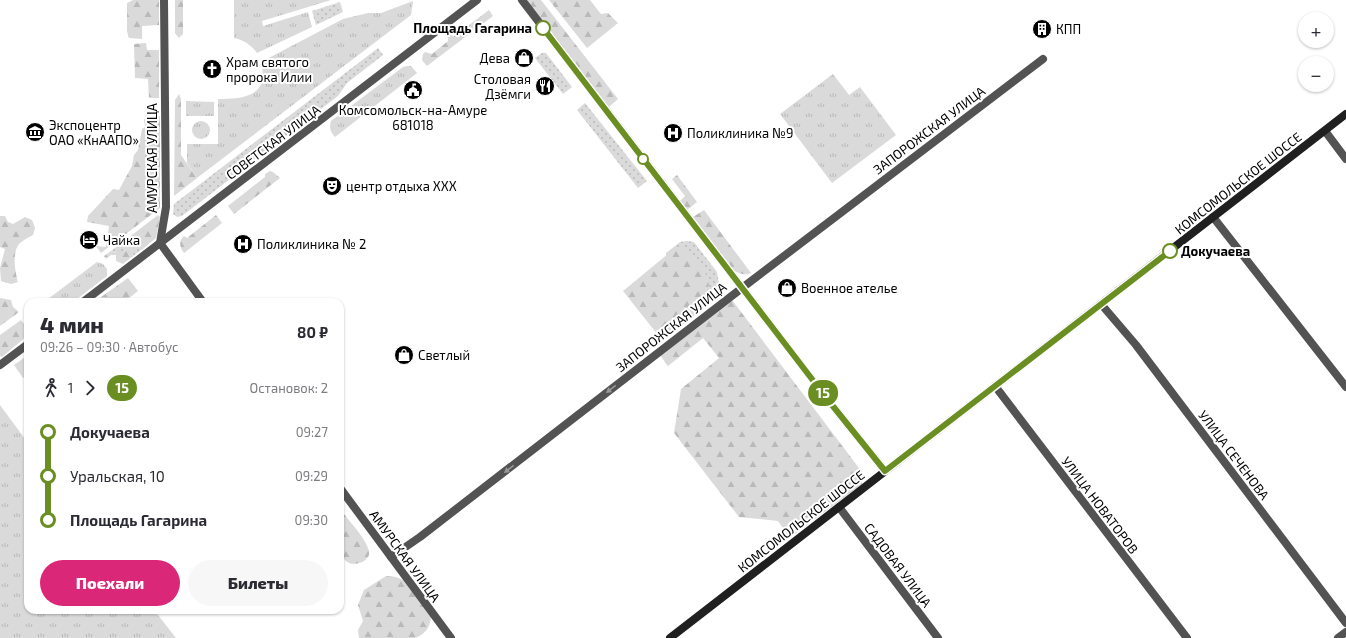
<!DOCTYPE html>
<html lang="ru">
<head>
<meta charset="utf-8">
<style>
	body { margin:0; font-family:"Exo 2",sans-serif; background:#f7f7f7; color:#2b2b33; height:100vh; display:flex; flex-direction:column; font-size:15px; white-space:nowrap }
	* { box-sizing:border-box; margin:0 }
	p { font-size:13px; color:#7c7c81 }
	.icon { flex:none; width:22px; height:22px; fill:none; stroke:currentColor; stroke-width:2; stroke-linecap:round; stroke-linejoin:round }
	.map { position:relative; flex:1; overflow:hidden }
	.details { position:absolute; left:24px; top:298px; width:320px; height:316px; display:flex; flex-direction:column; background:#fff; border-radius:12px; box-shadow:0 1px 3px #0004 }
	.details>* { flex:none }
	.badge { padding:0 8px; border-radius:13px; font-size:14px; line-height:26px }
	.buttons { position:absolute; left:1298px; top:12px; display:grid; gap:8px }
	.buttons a { display:grid; place-items:center; width:36px; height:36px; border-radius:50%; background:#fff; box-shadow:0 1px 3px #0004; font-size:20px }
	.map>.badge { position:absolute; translate:-50% -50%; box-shadow:0 0 0 2px #fff }
	.legs { display:flex; align-items:center; gap:6px; height:44px; padding:0 16px; font-size:13px }
	.legs p { margin-inline-start:auto }
	.headline { display:flex; align-items:center; justify-content:space-between; height:68px; padding:0 16px }
	h1 { font-size:22px; font-weight:800; line-height:30px }
	.primary-button { display:flex; gap:8px; margin-top:auto; padding:8px 16px }
	.primary-button a { flex:1; height:46px; border-radius:24px; background:#db2777; color:#fff; font-size:16px; font-weight:800; line-height:46px; text-align:center }
	.primary-button a+a { background:#f7f7f7; color:#2b2b33 }
	ul { padding:0 16px; list-style:none }
	li { display:flex; align-items:center; gap:14px; height:44px; font-size:15px }
	li i { display:grid; place-items:center; width:6px; height:100%; margin:0 5px; background:currentColor }
	li i::after { content:''; width:10px; height:10px; margin:-5px; border:3px solid; border-radius:50%; background:#fff }
	li p { margin-inline-start:auto }
	li:first-child i { background:linear-gradient(#0000 50%,currentColor 0) }
	li:last-child i { background:linear-gradient(currentColor 50%,#0000 0) }
	.map>svg:first-child { display:block }
</style>
</head>
<body>
<div class="map">
<svg width="1346" height="638" viewBox="0 0 1346 638">
	<defs>
		<pattern id="grass-dots" width="8" height="8" patternUnits="userSpaceOnUse"><rect width="8" height="8" fill="#dadada"/><path d="M2 2h.1M6 6h.1" fill="none" stroke="#b9b9b9" stroke-width="1.8" stroke-linecap="round"/></pattern>
		<pattern id="forest-firs" width="22" height="20" patternUnits="userSpaceOnUse"><rect width="22" height="20" fill="#dadada"/><path d="M5 1l3.5 6h-7zM16 11l3.5 6h-7z" fill="#b9b9b9"/></pattern>
		<pattern id="park-tufts" width="24" height="20" patternUnits="userSpaceOnUse"><rect width="24" height="20" fill="#dadada"/><path d="M3 7l-1-3M5 7V3M7 7l1-3M15 17l-1-3M17 17v-4M19 17l1-3" fill="none" stroke="#b9b9b9"/></pattern>
	</defs>
	<rect width="100%" height="100%" fill="#fff"/>
	<!-- grass -->
	<g fill="url(#grass-dots)">
		<polygon points="340,2 343,12 316,25 312,11"/>
		<polygon points="378,48 383,55 347,83 338,96 182,216 177,217 173,214 174,204"/>
		<polygon points="542,53 546,53 572,87 563,94 535,58"/>
		<polygon points="585,103 647,181 638,188 577,110"/>
		<path d="M128,238L129,241L137,238L139,239C137,243 140,246 144,248L133,256L131,250L126,248L124,251L116,253L111,251Z"/>
		<polygon points="687,241 694,242 717,272 719,284 715,299 703,309 709,284 666,256 666,253 680,242"/>
	</g>
	<!-- forest -->
	<g fill="url(#forest-firs)">
		<polygon points="133,0 159,0 159,25 142,26 142,39 129,38 127,31 127,3"/>
		<polygon points="175,0 183,0 183,34 179,38 175,33"/>
		<polygon points="528,0 541,0 618,99 609,107 527,1"/>
		<polygon points="549,0 590,0 601,14 608,13 618,23 587,48"/>
		<polygon points="489,10 493,16 427,66 422,60 423,54 425,52 432,54 448,41 448,34 450,33 453,37"/>
		<polygon points="146,43 147,50 159,50 159,98 149,98 148,79 135,78 134,44"/>
		<polygon points="179,94 181,99 181,155 197,178 174,196 175,100"/>
		<polygon points="147,112 160,116 160,208 101,253 96,246 106,247 109,226 87,222 88,216 113,189 119,190 132,166 134,155 138,150 142,129 145,127 144,120"/>
		<polygon points="270,171 273,172 280,178 234,214 228,206 265,177 265,174"/>
		<polygon points="677,175 697,202 687,210 680,201 685,196 672,179"/>
		<path d="M704,210L751,273C746,276 739,273 733,271L693,217Z"/>
		<polygon points="158,215 160,217 156,238 144,248 140,246 137,238 129,241 128,238"/>
		<path d="M216,215L222,223L184,253C180,248 178,241 184,236L187,238Z"/>
		<path d="M0,216H5L8,222L13,224L25,217L32,220L35,228L33,235C29,237 23,240 19,244C12,252 15,272 18,282L11,284L1,281L0,268L5,249L0,247Z"/>
		<polygon points="126,247 131,249 133,256 123,264 116,261 116,255 111,255 106,259 104,256 111,251 116,253 119,251 124,251"/>
		<polygon points="685,247 703,266 709,284 707,297 703,309 662,340 623,291 674,249"/>
		<polygon points="128,278 138,291 124,302 94,302"/>
		<polygon points="0,298 11,300 13,307 19,312 0,326"/>
		<polygon points="732,300 862,472 862,484 790,538 778,521 739,517 674,433 681,389 719,358 703,338 668,366 660,355"/>
		<polygon points="21,320 28,329 28,335 2,357 0,356 0,335"/>
		<polygon points="28,355 28,375 23,378 14,365"/>
		<path d="M340,509C348,520 366,538 369,551C371,561 356,566 349,563C345,561 343,557 340,554Z"/>
		<path d="M386,576L396,577L403,580L431,617C430,628 425,634 415,638H359L358,630L363,621L358,605L364,590Z"/>
	</g>
	<!-- park -->
	<g fill="url(#park-tufts)">
		<path d="M234,0H331L262,21L263,26L308,12L312,27L257,53C251,45 244,40 234,38Z"/>
		<path d="M413,1L411,15L197,178L187,163V144H218V99C233,99 258,99 262,81C264,76 262,68 261,62L343,19L368,13H381Z"/>
		<path d="M407,66H411L417,73L335,137C330,131 329,128 331,121L403,67Z"/>
		<polygon points="833,74 849,95 860,87 896,135 832,183 780,114"/>
		<polygon points="186,101 214,102 214,116 186,116"/>
		<circle cx="201" cy="130" r="9"/>
		<polygon points="97,262 103,264 107,269 107,276 73,302 44,302"/>
		<polygon points="0,405 28,443 28,610 154,610 176,638 0,638"/>
	</g>
	<g fill="none" stroke-linecap="round" stroke-linejoin="round">
		<!-- minor -->
		<g stroke="#535353" stroke-width="8">
			<polyline points="164,0 166,207 160,243 203,302"/>
			<polyline points="1325,131 1346,159"/>
			<polyline points="1213,217 1346,387"/>
			<polyline points="1101,304 1136,345 1346,623"/>
			<polyline points="995,386 1187,638"/>
			<polyline points="340,488 451,638"/>
			<polyline points="839,507 938,638"/>
			<polyline points="391,557 420,537 742,288 1043,59"/>
			<polyline points="1338,638 1346,632"/>
		</g>
		<!-- tertiary -->
		<g stroke="#535353" stroke-width="8">
			<polyline points="522,0 828,400 885,471"/>
			<polyline points="83,302 477,0"/>
			<polyline points="0,365 28,344"/>
		</g>
		<!-- secondary -->
		<polyline stroke="#202020" stroke-width="8" points="670,638 1346,114"/>
	</g>
	<!-- one-way arrows -->
	<defs><path id="oneway-solid" d="M-6-.8H1V-3.2L6.5 0L1 3.2V.8H-6Z"/></defs>
	<g fill="#989898">
		<use href="#oneway-solid" transform="translate(611 389) rotate(142)"/>
		<use href="#oneway-solid" transform="translate(509 469) rotate(142)"/>
	</g>
	<g fill="none" stroke-linecap="round" stroke-linejoin="round">
		<!-- line-1 casing -->
		<g stroke="#fff" stroke-width="9">
			<polyline id="line-1" points="543,28 828,400 885,471 1170,251"/>
		</g>
		<!-- line-1 -->
		<use href="#line-1" stroke="#6b8e23" stroke-width="6"/>
	</g>
	<!-- icons -->
	<defs>
		<g id="building-disc" transform="scale(1)"><circle r="9.5" fill="#000" stroke="#fff"/><path d="M-4-6H4V6H1V3H-1V6H-4ZM-2.5-4.3h1.7v1.8h-1.7ZM.8-4.3h1.7v1.8H.8ZM-2.5-1h1.7V.8h-1.7ZM.8-1h1.7V.8H.8Z" fill="#fff"/></g>
		<g id="shop-disc" transform="scale(1)"><circle r="9.5" fill="#000" stroke="#fff"/><path d="M-5-2.5h2.3a2.7 3.5 0 0 1 5.4 0H5L5.5 6h-11ZM-1.5-2.5h3a1.5 2.3 0 0 0-3 0Z" fill="#fff"/></g>
		<g id="church-disc" transform="scale(1)"><circle r="9.5" fill="#000" stroke="#fff"/><path d="M-1.2-6h2.4v3.5h3.3v2.4h-3.3V6h-2.4V-.1h-3.3v-2.4h3.3Z" fill="#fff"/></g>
		<g id="restaurant-disc" transform="scale(1)"><circle r="9.5" fill="#000" stroke="#fff"/><path d="M-5-6h1v4h1v-4h1v4h1v-4h1v5L-1.5 .5V6h-2V.5L-5-1ZM5-6V6H3V1.5H1.5Q1.5-4 5-6Z" fill="#fff"/></g>
		<g id="civic-disc" transform="scale(1)"><circle r="9.5" fill="#000" stroke="#fff"/><path d="M-.6-6.5H3V-4.5H.6V-3L4-1V1h2V6H-6V1h2V-1L-.6-3ZM-1.2 2.5V6h2.4V2.5Z" fill="#fff"/></g>
		<g id="museum-disc" transform="scale(1)"><circle r="9.5" fill="#000" stroke="#fff"/><path d="M0-6L6-3V-2H-6V-3ZM-5-1h2V3h-2ZM-1-1h2V3h-2ZM3-1h2V3H3ZM-6 4H6V6H-6Z" fill="#fff"/></g>
		<g id="hospital-disc" transform="scale(1)"><circle r="9.5" fill="#000" stroke="#fff"/><path d="M-5-5h3v3.5h4V-5h3V5h-3V1.5h-4V5h-3Z" fill="#fff"/></g>
		<g id="theatre-disc" transform="scale(1)"><circle r="9.5" fill="#000" stroke="#fff"/><path d="M-5-5.5Q0-4 5-5.5V0Q5 5 0 6Q-5 5-5 0ZM-3.3-2.5H-1v1.5H-3.3ZM1-2.5H3.3v1.5H1ZM-2.8 1Q0 5.5 2.8 1Z" fill="#fff"/></g>
		<g id="hotel-disc" transform="scale(1)"><circle r="9.5" fill="#000" stroke="#fff"/><path d="M-6-4.5h1.5V1H6V5H4.5V3h-9V5H-6ZM-4 0a1.8 1.8 0 1 1 3.6 0ZM.5 0V-2.5h3Q6-2.5 6 0Z" fill="#fff"/></g>
	</defs>
	<g fill-rule="evenodd">
		<use href="#building-disc" x="1042" y="29"/>
		<use href="#shop-disc" x="524" y="58"/>
		<use href="#church-disc" x="212" y="69"/>
		<use href="#restaurant-disc" x="545" y="86"/>
		<use href="#civic-disc" x="413" y="90"/>
		<use href="#museum-disc" x="35" y="132"/>
		<use href="#hospital-disc" x="673" y="133"/>
		<use href="#theatre-disc" x="332" y="186"/>
		<use href="#hotel-disc" x="89" y="240"/>
		<use href="#hospital-disc" x="243" y="244"/>
		<use href="#shop-disc" x="787" y="288"/>
		<use href="#shop-disc" x="404" y="355"/>
	</g>
	<!-- markers -->
	<g fill="#fff" stroke="#6b8e23" stroke-width="2">
		<circle cx="543" cy="28" r="7"/>
		<circle cx="643" cy="159" r="5"/>
		<circle cx="1170" cy="251" r="7"/>
	</g>
	<g text-anchor="middle" dominant-baseline="central" stroke-width="4" stroke-linejoin="round" paint-order="stroke">
		<!-- stop labels -->
		<g font-size="13" font-weight="bold" fill="#000" stroke="#fff" text-anchor="end">
			<text x="532" y="28">Площадь Гагарина</text>
			<text x="1181" y="251" text-anchor="start">Докучаева</text>
		</g>
		<!-- poi labels -->
		<g font-size="13" fill="#000" stroke="#fff" text-anchor="start">
			<text x="1056" y="29">КПП</text>
			<text x="510" y="58" text-anchor="end">Дева</text>
			<text x="226" y="62">Храм святого<tspan x="226" dy="15">пророка Илии</tspan></text>
			<text x="531" y="79" text-anchor="end">Столовая<tspan x="531" dy="15">Дзёмги</tspan></text>
			<text x="413" y="110" text-anchor="middle">Комсомольск-на-Амуре<tspan x="413" dy="15">681018</tspan></text>
			<text x="49" y="125">Экспоцентр<tspan x="49" dy="15">ОАО «КнААПО»</tspan></text>
			<text x="687" y="133">Поликлиника №9</text>
			<text x="346" y="186">центр отдыха ХХХ</text>
			<text x="103" y="240">Чайка</text>
			<text x="257" y="244">Поликлиника № 2</text>
			<text x="801" y="288">Военное ателье</text>
			<text x="418" y="355">Светлый</text>
		</g>
		<!-- street labels -->
		<g font-size="13" fill="#000" stroke="#fff">
			<text transform="translate(929 130) rotate(-37)">ЗАПОРОЖСКАЯ УЛИЦА</text>
			<text transform="translate(273 142) rotate(-37)">СОВЕТСКАЯ УЛИЦА</text>
			<text transform="translate(152 158) rotate(-90)">АМУРСКАЯ УЛИЦА</text>
			<text transform="translate(1238 183) rotate(-38)">КОМСОМОЛЬСКОЕ ШОССЕ</text>
			<text transform="translate(671 327) rotate(-38)">ЗАПОРОЖСКАЯ УЛИЦА</text>
			<text transform="translate(1234 455) rotate(53)">УЛИЦА СЕЧЕНОВА</text>
			<text transform="translate(1100 505) rotate(53)">УЛИЦА НОВАТОРОВ</text>
			<text transform="translate(801 521) rotate(-38)">КОМСОМОЛЬСКОЕ ШОССЕ</text>
			<text transform="translate(405 556) rotate(54)">АМУРСКАЯ УЛИЦА</text>
			<text transform="translate(898 565) rotate(53)">САДОВАЯ УЛИЦА</text>
		</g>
	</g>
</svg>
<div class="buttons">
<a>+</a>
<a>−</a>
</div>
<b class="badge" style="left:823px;top:393px;background:#6b8e23;color:#fff">15</b>
<section class="details">
<div class="headline"><div><h1>4 мин</h1><p>09:26 – 09:30 · Автобус</p></div><b>80 ₽</b></div>
<div class="legs"><svg class="icon" aria-label="walk" viewBox="0 0 24 24"><circle cx="13" cy="4" r="2"/><path d="M13 8l-2 6 4 7M11 14l-3 7M7 12l3-4h3l4 4"/></svg>1<svg class="icon" aria-label="forward" viewBox="0 0 24 24"><path d="M9 5l7 7-7 7"/></svg><b class="badge" style="background:#6b8e23;color:#fff">15</b><p>Остановок: 2</p></div>
<ul>
<li><i style="color:#6b8e23"></i><b>Докучаева</b><p>09:27</p></li>
<li><i style="color:#6b8e23"></i><span>Уральская, 10</span><p>09:29</p></li>
<li><i style="color:#6b8e23"></i><b>Площадь Гагарина</b><p>09:30</p></li>
</ul>
<div class="primary-button"><a>Поехали</a><a>Билеты</a></div>
</section>
</div>
</body>
</html>
